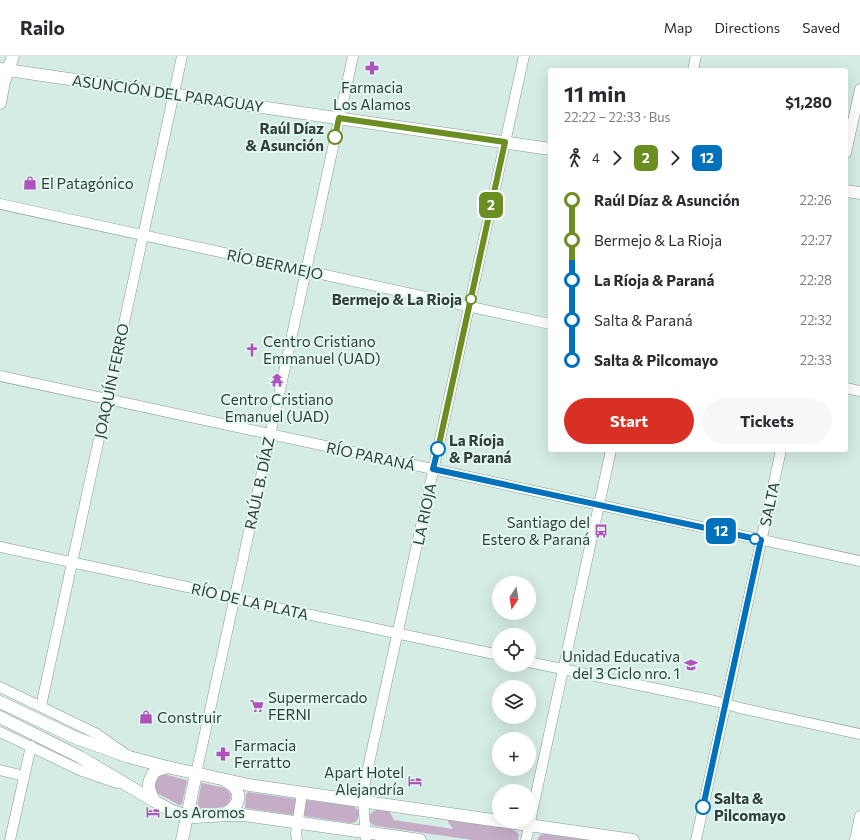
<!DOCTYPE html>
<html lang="en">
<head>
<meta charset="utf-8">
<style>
	body { margin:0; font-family:Commissioner,sans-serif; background:#f7f7f7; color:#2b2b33; height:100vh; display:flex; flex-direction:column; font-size:15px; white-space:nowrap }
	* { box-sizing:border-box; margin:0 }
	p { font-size:13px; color:#7c7c81 }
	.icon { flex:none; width:22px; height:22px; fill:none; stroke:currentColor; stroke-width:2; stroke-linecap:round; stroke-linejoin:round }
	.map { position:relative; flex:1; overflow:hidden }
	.side { position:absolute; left:548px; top:12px; width:300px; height:384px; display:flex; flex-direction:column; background:#fff; border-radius:4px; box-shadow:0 4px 16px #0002 }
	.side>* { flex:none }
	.badge { padding:0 8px; border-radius:6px; font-size:14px; line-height:26px }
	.needle { width:26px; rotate:192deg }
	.tools { position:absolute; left:492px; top:520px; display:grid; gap:8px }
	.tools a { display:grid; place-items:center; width:44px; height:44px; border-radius:50%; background:#fff; box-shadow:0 4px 16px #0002; font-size:20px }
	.map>.badge { position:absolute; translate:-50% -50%; box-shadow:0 0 0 2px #fff }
	.legs { display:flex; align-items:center; gap:6px; height:44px; padding:0 16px; font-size:13px }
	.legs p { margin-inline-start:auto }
	.headline { display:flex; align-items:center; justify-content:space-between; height:68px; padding:0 16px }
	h1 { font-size:22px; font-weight:700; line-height:30px }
	.action { display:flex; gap:8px; margin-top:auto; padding:8px 16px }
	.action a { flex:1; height:46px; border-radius:24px; background:#d93025; color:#fff; font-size:16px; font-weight:700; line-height:46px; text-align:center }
	.action a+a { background:#f7f7f7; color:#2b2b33 }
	ul { padding:0 16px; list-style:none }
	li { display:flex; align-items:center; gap:14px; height:40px; font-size:15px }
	li i { display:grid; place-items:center; width:6px; height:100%; margin:0 5px; background:currentColor }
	li i::after { content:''; width:10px; height:10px; margin:-5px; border:3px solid; border-radius:50%; background:#fff }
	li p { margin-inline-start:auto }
	li:first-child i { background:linear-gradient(#0000 50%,currentColor 0) }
	li:last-child i { background:linear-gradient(currentColor 50%,#0000 0) }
	header { display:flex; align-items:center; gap:24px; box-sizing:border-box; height:56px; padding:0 20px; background:#fff; border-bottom:1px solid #e1e1e2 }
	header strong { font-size:19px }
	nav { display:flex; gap:22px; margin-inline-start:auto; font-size:14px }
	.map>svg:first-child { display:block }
</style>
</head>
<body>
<header>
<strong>Railo</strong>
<nav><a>Map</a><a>Directions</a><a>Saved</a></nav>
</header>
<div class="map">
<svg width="860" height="784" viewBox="0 0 860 784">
	<rect width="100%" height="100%" fill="#d4ece4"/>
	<!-- green -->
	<g fill="#c5adc8">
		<polygon points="164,718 186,724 187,725 182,748 179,749 157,737 153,732 156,721"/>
		<path d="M202,727L225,732L230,737C235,755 210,752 199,753L197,752L201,729Z"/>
		<polygon points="248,736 296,743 294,759 245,752 246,738"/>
		<path d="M306,744L353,750L359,755C359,762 358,766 351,767L304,760Z"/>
		<path d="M378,754L389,755L394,764L453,773L447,764L511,773L517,776L519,779L518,784H473L376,770C366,766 368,755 378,754Z"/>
		<polygon points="544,778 546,778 589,784 537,784 540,779"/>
	</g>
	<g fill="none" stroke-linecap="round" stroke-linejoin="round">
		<!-- minor casing -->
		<g stroke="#859b94" stroke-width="11">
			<g id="minor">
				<polyline points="693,14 696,0"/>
				<polyline points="846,97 860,33"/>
				<polyline points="0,148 550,268"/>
				<polyline points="0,320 860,505"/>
				<polyline points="846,332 860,335"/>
				<polyline points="0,491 220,538 245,545 499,599"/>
				<polyline points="529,606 715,645 740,652 860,678"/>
				<polyline points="0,631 97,678 124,697"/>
				<polyline points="41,650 182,0"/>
				<polyline points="0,676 82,715 117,727"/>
				<polyline points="0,714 24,720"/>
				<polyline points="196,718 353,0"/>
				<polyline points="10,784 31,690"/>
				<polyline points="297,784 296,777 302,737"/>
				<polyline points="366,784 363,742 364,730 524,0"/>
				<polyline points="526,784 611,394"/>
				<polyline points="696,784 781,394"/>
				<polyline points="855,784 860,760"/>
			</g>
		</g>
		<!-- major casing -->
		<g stroke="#859b94" stroke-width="13">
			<g id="major">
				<polyline points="0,13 550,93"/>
				<polyline points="0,47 4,26 13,0"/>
				<polyline points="846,135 860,137"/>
				<polyline points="0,646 76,682 129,701 167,711 249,729 499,765"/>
				<polyline points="0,661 80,701 154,745 172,755 187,760 195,761 229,759 244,759 420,784"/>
				<path d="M154,745C148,731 146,728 155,715L167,711"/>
				<path d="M222,759C240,752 245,735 227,726"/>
				<polyline points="500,765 633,784"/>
				<polyline points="182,784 196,718"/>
			</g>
		</g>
		<!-- minor -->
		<use href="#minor" stroke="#fff" stroke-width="10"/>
		<!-- major -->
		<use href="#major" stroke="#fff" stroke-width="12"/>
	</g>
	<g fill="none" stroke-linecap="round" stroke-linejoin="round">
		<!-- line-1 casing -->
		<g stroke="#fff" stroke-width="9">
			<polyline id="line-1" points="335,81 339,62 505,86 438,393"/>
		</g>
		<!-- line-2 casing -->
		<g stroke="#fff" stroke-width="9">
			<polyline id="line-2" points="438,393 433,413 761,484 703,751"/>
		</g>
		<!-- line-1 -->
		<use href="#line-1" stroke="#6b8e23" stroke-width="6"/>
		<!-- line-2 -->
		<use href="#line-2" stroke="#0072bc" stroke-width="6"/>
	</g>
	<!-- icons -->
	<defs>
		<g id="pharmacy-bare" transform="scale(1.08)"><path d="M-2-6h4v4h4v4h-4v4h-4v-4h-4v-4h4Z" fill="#af52bc" stroke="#e1f9f1" stroke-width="2.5" paint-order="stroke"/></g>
		<g id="shop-bare" transform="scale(1.08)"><path d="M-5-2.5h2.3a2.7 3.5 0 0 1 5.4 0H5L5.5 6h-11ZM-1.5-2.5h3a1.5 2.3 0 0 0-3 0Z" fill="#af52bc" stroke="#e1f9f1" stroke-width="2.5" paint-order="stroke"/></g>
		<g id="church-bare" transform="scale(1.08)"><path d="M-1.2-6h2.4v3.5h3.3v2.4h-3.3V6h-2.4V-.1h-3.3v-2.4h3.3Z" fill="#af52bc" stroke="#e1f9f1" stroke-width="2.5" paint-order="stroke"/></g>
		<g id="temple-bare" transform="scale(1.08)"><path d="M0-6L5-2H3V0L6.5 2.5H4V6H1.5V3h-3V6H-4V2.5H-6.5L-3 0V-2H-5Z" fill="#af52bc" stroke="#e1f9f1" stroke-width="2.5" paint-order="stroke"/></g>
		<g id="bus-bare" transform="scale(1.08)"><path d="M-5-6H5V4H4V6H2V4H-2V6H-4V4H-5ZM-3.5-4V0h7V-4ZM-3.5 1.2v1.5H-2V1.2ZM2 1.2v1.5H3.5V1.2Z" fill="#af52bc" stroke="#e1f9f1" stroke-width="2.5" paint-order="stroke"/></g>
		<g id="school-bare" transform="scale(1.08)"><path d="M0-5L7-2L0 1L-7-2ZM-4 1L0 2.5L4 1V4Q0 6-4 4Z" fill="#af52bc" stroke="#e1f9f1" stroke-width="2.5" paint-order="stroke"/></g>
		<g id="supermarket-bare" transform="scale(1.08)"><path d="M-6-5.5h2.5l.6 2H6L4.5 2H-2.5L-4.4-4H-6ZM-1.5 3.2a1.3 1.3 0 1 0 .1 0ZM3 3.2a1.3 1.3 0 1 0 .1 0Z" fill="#af52bc" stroke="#e1f9f1" stroke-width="2.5" paint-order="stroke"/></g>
		<g id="hotel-bare" transform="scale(1.08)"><path d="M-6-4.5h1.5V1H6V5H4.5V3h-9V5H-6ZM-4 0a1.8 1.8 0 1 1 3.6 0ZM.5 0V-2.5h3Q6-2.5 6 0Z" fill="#af52bc" stroke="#e1f9f1" stroke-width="2.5" paint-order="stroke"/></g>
	</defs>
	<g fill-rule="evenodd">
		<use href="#pharmacy-bare" x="372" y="12"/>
		<use href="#shop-bare" x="30" y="127"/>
		<use href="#church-bare" x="252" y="294"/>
		<use href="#temple-bare" x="277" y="324"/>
		<use href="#bus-bare" x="601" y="475"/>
		<use href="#school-bare" x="691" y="609"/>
		<use href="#supermarket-bare" x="257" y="650"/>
		<use href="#shop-bare" x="146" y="661"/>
		<use href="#pharmacy-bare" x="223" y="698"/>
		<use href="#hotel-bare" x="415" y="725"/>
		<use href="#hotel-bare" x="153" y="756"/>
	</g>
	<!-- markers -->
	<g fill="#fff" stroke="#6b8e23" stroke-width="2">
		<circle cx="335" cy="81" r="7"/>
		<circle cx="471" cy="243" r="5"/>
	</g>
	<g fill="#fff" stroke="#0072bc" stroke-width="2">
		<circle cx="438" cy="393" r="7"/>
		<circle cx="755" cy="483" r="5"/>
		<circle cx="703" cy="751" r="7"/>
	</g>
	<g text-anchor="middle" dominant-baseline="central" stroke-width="4" stroke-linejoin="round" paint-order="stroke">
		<!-- poi labels -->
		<g font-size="15" fill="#343d3a" stroke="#e1f9f1" text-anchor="start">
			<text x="372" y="31" text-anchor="middle">Farmacia<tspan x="372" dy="17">Los Alamos</tspan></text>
			<text x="41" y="127">El Patagónico</text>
			<text x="263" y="285">Centro Cristiano<tspan x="263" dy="17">Emmanuel (UAD)</tspan></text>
			<text x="277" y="343" text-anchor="middle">Centro Cristiano<tspan x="277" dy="17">Emanuel (UAD)</tspan></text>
			<text x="590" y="466" text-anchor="end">Santiago del<tspan x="590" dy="17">Estero &amp; Paraná</tspan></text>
			<text x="680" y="600" text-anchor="end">Unidad Educativa<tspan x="680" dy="17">del 3 Ciclo nro. 1</tspan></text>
			<text x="268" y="641">Supermercado<tspan x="268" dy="17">FERNI</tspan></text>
			<text x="157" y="661">Construir</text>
			<text x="234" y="689">Farmacia<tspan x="234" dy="17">Ferratto</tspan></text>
			<text x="404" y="716" text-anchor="end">Apart Hotel<tspan x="404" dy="17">Alejandría</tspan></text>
			<text x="164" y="756">Los Aromos</text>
		</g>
		<!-- street labels -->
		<g font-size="15" fill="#343d3a" stroke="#e1f9f1">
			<text transform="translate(168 37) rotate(8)">ASUNCIÓN DEL PARAGUAY</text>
			<text transform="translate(275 208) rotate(12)">RÍO BERMEJO</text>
			<text transform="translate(111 325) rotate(-78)">JOAQUÍN FERRO</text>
			<text transform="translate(371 400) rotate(12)">RÍO PARANÁ</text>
			<text transform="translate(259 427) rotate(-78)">RAÚL B. DÍAZ</text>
			<text transform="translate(769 448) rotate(-78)">SALTA</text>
			<text transform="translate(424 458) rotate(-78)">LA RIOJA</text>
			<text transform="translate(250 545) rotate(13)">RÍO DE LA PLATA</text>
		</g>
		<!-- stop labels -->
		<g font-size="15" font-weight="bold" fill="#343d3a" stroke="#e1f9f1" text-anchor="end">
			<text x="324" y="72">Raúl Díaz<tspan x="324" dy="17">&amp; Asunción</tspan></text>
			<text x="462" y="243">Bermejo &amp; La Rioja</text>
			<text x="449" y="384" text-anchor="start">La Ríoja<tspan x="449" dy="17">&amp; Paraná</tspan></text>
			<text x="714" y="742" text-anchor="start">Salta &amp;<tspan x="714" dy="17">Pilcomayo</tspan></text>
		</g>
	</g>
</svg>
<div class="tools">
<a><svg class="needle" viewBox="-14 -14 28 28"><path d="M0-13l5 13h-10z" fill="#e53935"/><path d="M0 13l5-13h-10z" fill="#7c7c81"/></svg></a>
<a><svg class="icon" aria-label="locate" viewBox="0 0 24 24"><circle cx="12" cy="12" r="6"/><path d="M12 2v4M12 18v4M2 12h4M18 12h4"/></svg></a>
<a><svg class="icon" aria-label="layers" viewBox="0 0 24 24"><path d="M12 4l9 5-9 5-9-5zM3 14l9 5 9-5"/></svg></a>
<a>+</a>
<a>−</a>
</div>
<b class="badge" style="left:491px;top:149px;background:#6b8e23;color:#fff">2</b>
<b class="badge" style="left:721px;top:475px;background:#0072bc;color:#fff">12</b>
<section class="side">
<div class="headline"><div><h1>11 min</h1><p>22:22 – 22:33 · Bus</p></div><b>$1,280</b></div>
<div class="legs"><svg class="icon" aria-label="walk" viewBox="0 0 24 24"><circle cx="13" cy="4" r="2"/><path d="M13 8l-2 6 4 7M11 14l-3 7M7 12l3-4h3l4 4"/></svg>4<svg class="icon" aria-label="forward" viewBox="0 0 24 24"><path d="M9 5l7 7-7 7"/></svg><b class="badge" style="background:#6b8e23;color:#fff">2</b><svg class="icon" aria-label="forward" viewBox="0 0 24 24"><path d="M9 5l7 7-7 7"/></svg><b class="badge" style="background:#0072bc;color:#fff">12</b></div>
<ul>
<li><i style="color:#6b8e23"></i><b>Raúl Díaz &amp; Asunción</b><p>22:26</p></li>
<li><i style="color:#6b8e23"></i><span>Bermejo &amp; La Rioja</span><p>22:27</p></li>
<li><i style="color:#0072bc"></i><b>La Ríoja &amp; Paraná</b><p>22:28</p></li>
<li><i style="color:#0072bc"></i><span>Salta &amp; Paraná</span><p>22:32</p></li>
<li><i style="color:#0072bc"></i><b>Salta &amp; Pilcomayo</b><p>22:33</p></li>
</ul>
<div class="action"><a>Start</a><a>Tickets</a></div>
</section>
</div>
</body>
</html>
